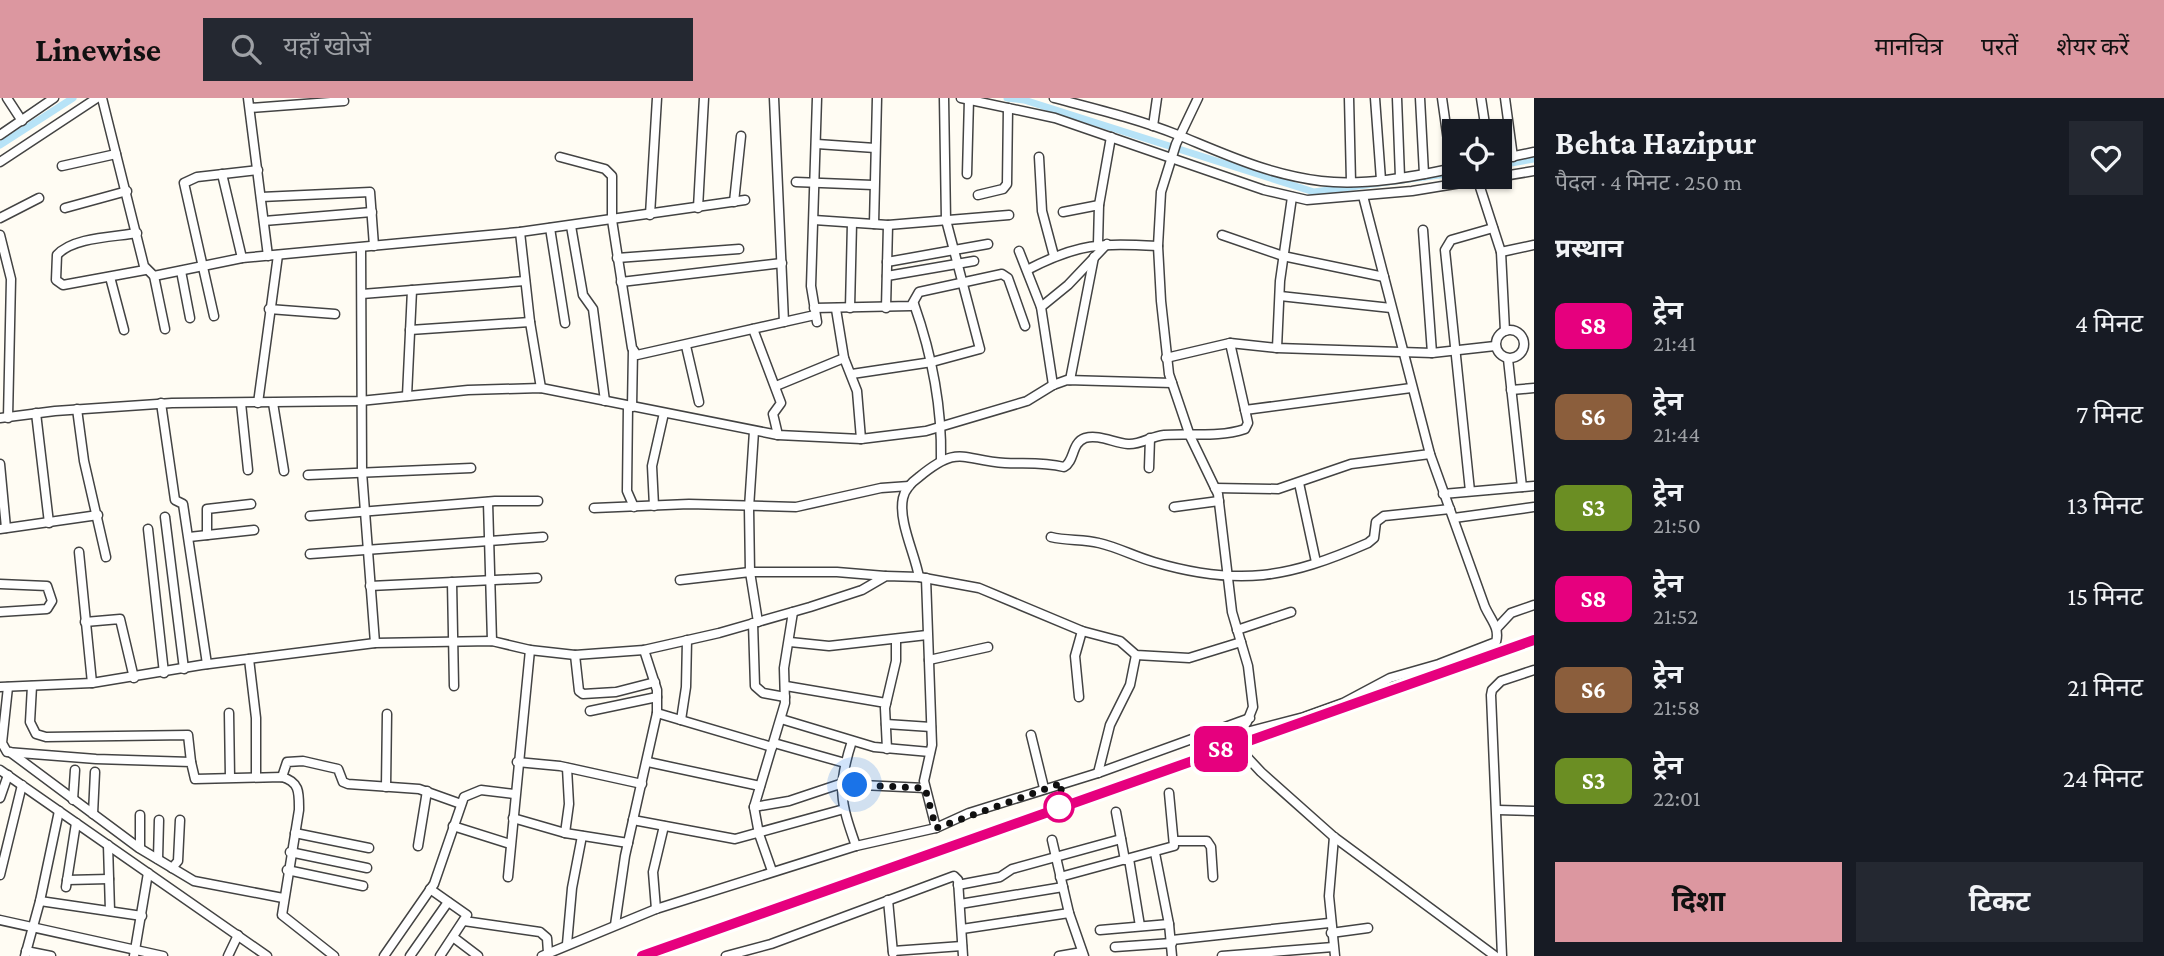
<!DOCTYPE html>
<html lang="hi">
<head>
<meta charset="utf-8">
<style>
	body { margin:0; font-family:"Crimson Pro","Noto Sans Devanagari",serif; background:#242831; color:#f1f3f6; height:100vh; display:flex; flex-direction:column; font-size:26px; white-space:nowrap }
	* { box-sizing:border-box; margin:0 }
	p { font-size:23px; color:#9ea1a6 }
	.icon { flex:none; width:38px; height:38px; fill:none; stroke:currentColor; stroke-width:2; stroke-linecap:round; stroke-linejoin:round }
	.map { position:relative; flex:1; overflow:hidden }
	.details { display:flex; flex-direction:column; background:#171b24; width:630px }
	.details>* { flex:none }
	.badge { padding:0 14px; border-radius:10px; font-size:24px; line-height:46px }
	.buttons { position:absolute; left:1442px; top:21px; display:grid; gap:14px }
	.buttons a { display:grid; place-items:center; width:70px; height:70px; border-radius:0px; background:#171b24; box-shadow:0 2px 5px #0004; font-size:35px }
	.you { position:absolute; width:35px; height:35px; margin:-18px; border:5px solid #fff; border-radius:50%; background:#1a73e8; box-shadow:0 0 0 10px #1a73e833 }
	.map>.badge { position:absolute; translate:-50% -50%; box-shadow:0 0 0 4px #fff }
	h2 { padding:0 21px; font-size:26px; line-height:63px }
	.round { display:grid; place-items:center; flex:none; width:74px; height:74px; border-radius:0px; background:#242831 }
	.headline { display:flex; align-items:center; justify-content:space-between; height:119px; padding:0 21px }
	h1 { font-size:33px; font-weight:700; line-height:52px }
	.primary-button { display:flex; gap:14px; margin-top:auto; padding:14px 21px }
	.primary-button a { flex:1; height:80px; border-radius:0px; background:#dc97a0; color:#111; font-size:28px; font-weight:700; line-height:80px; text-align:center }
	.primary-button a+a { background:#242831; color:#f1f3f6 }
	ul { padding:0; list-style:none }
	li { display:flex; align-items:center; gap:21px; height:91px; padding:0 21px }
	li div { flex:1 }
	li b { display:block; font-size:26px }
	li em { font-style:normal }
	li .badge { min-width:77px; font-weight:700; text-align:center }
	header { display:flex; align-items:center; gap:42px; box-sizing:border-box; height:98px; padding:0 35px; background:#dc97a0; color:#111 }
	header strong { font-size:33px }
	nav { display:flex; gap:38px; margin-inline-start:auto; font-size:24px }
	.search { width:490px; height:63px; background:#242831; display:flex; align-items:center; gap:18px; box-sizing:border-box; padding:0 24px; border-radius:0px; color:#9ea1a6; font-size:26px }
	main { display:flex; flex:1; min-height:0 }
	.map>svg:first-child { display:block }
</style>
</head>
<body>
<header>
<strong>Linewise</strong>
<div class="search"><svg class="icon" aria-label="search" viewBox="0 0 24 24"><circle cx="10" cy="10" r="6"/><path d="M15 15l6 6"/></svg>यहाँ खोजें</div>
<nav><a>मानचित्र</a><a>परतें</a><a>शेयर करें</a></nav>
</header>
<main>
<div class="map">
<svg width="1534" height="858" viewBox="0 0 1534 858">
	<rect width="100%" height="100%" fill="#fffcf3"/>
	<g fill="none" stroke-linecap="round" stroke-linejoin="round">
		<!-- canal -->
		<g stroke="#b7e3f7" stroke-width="7">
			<polyline points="1007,0 1024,2 1314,94 1454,75"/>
			<polyline points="0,47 73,0"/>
			<polyline points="1500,67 1534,61"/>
		</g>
		<!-- minor casing -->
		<g stroke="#434343" stroke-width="11">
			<g id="minor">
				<polyline points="7,0 22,23"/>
				<polyline points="102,0 144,168 154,178 242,160 520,134 745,102"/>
				<polyline points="248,0 268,158"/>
				<polyline points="774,0 784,224"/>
				<polyline points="817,0 811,188 817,224"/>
				<polyline points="961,0 1055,20 1264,92 1307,102 1412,93 1534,73"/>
				<path d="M1054,0C1096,11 1138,21 1178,37C1227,57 1267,76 1321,83C1364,88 1412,79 1454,70"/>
				<polyline points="1198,0 1176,46 1161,94 1158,148 1161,203 1169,276 1190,338 1218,396 1232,514 1248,568 1253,609 1247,624 1232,643 1261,674 1334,739 1495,858"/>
				<polyline points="1349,0 1351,84"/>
				<polyline points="1375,0 1381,82"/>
				<polyline points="1397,0 1400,79"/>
				<polyline points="1420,0 1424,76"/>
				<polyline points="1442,0 1452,71"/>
				<polyline points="1481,0 1486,33"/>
				<polyline points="1505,0 1513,59"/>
				<polyline points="250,10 344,3"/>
				<polyline points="1153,28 1157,0"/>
				<polyline points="0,37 54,0"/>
				<polyline points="817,46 875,50"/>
				<polyline points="560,59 605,71 612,78 612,122 632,250 637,257 815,217"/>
				<polyline points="1039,59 1042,113 1054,158"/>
				<polyline points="1500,61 1534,54"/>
				<polyline points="0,64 97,0"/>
				<polyline points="62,68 116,56"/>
				<polyline points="222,76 242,160"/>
				<polyline points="967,76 969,1"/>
				<polyline points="1478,83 1501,154 1505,233"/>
				<polyline points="796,84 873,87"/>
				<polyline points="978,97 1003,91 1007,86 1008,10"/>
				<polyline points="261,99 370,94 374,148"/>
				<polyline points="734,104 741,38"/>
				<polyline points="65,110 127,93"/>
				<polyline points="698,110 704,0"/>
				<polyline points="1063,114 1099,107"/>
				<polyline points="650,117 657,0"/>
				<polyline points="0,120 39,100"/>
				<polyline points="814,122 888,127 1009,117"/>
				<polyline points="264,123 372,114"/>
				<polyline points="874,126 877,0"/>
				<polyline points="571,128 583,197 593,211 605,303"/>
				<polyline points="550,130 565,225"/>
				<polyline points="1423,132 1432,255"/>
				<polyline points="520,134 530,224 541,290"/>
				<path d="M137,135C115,139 73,139 57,157L56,182L63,187L145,172"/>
				<polyline points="0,137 11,181 8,320"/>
				<polyline points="1222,137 1283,158 1384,179"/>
				<polyline points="1098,146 1099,107 1111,39"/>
				<polyline points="361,150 362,374 375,545"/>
				<polyline points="1019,153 1041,209 1053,287"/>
				<polyline points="1501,154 1534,147"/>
				<polyline points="617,160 739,151"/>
				<polyline points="887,164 988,146"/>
				<path d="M1027,172C1079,145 1100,145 1158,148"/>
				<polyline points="181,173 190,220"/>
				<polyline points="154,178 165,231"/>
				<polyline points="887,178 974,163"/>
				<polyline points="110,179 124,232"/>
				<polyline points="621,184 782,165"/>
				<polyline points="362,196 525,183"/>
				<polyline points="1280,198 1391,210"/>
				<path d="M914,206C932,257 942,307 941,361"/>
				<polyline points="1041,209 1068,187 1107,146"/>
				<polyline points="814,210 911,208 919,194 1002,176 1008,180 1025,228"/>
				<polyline points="850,210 852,125"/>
				<polyline points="886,210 888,127"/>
				<polyline points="269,211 335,216"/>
				<polyline points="836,211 844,260 857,293 861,341"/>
				<polyline points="214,218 184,85 197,79 258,72"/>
				<polyline points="753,231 781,305 773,316 778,337"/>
				<circle cx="1510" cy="246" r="14"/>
				<polyline points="410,232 530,224"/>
				<polyline points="686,248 699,304"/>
				<polyline points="1277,250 1280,183 1292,99"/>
				<polyline points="1166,260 1230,245 1277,250 1432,255 1495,248"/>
				<polyline points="1508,261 1522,389"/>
				<polyline points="852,276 932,264 980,251 946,122 944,0"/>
				<polyline points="1070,282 1094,159"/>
				<polyline points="776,288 844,260"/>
				<polyline points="1511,292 1534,290"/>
				<polyline points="407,298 412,192"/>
				<polyline points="161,305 175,402 183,406 207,566"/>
				<polyline points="241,305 248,372"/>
				<polyline points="258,305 278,157"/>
				<polyline points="273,305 284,373"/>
				<polyline points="628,308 627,393 634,409"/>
				<polyline points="632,309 633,252"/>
				<polyline points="77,311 84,363 106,459"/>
				<polyline points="1245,312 1411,290"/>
				<polyline points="36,315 49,425"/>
				<polyline points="0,320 55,313 172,305 360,303 468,292 541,290 778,337 861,341 926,333 1027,303 1053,287 1067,282 1172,285"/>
				<polyline points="754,333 749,410 750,474 837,474 885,478"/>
				<polyline points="0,366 6,430"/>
				<polyline points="1149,370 1150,340"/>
				<polyline points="308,377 471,370"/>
				<polyline points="1299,385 1316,464"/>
				<polyline points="1215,390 1278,391 1351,366 1430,356"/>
				<polyline points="1470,393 1445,152 1451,142 1493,130"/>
				<polyline points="1443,396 1534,388"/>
				<polyline points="488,404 492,543"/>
				<polyline points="654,408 652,368 664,315"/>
				<polyline points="1174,409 1219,403"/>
				<polyline points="594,410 689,406 796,409 881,390 909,388"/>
				<polyline points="310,418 495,403 538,403"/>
				<polyline points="165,419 184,571"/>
				<polyline points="1454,420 1534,409"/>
				<polyline points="0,431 98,417"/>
				<polyline points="148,431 164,575"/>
				<polyline points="207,437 207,411 251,406"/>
				<polyline points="189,439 254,432"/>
				<path d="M1051,439C1067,443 1083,441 1099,445C1117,449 1136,459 1154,464C1239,489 1288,480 1368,445L1374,440L1376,424L1384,418L1450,411"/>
				<polyline points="79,454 92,585"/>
				<polyline points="310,456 543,439"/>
				<path d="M919,479C915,456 898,423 903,400C905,390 912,384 919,379C959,346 961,362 1005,365C1025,366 1043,364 1064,369C1075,363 1071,345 1085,340C1099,336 1114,345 1128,346C1140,347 1152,338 1164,337C1192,335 1217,340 1245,331L1248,325L1230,245"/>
				<polyline points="926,480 932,647 924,683 936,730"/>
				<polyline points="680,482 750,474 758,524"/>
				<polyline points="452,484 454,588"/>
				<polyline points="0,486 47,488 52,503 47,511 0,514"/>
				<polyline points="370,488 537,480"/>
				<polyline points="85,524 120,521 134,580"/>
				<polyline points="753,525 755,588 763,595 785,599"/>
				<polyline points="1497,530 1511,515 1534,507"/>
				<polyline points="1237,532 1291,514"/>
				<polyline points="790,544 829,548 927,537"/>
				<polyline points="575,557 579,593 583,596 616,594 655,584"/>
				<polyline points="249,561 256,620 256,679"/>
				<polyline points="929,562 988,549"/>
				<polyline points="32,588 30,624 36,636 46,639 188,637 191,664"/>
				<polyline points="786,588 886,605"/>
				<polyline points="0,589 92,585 201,567 375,545 492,543 530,552 575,557 644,552 719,535 810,509 862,492 886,478 919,479 979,490 1082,533 1120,543 1136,557 1189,560 1241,544"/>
				<path d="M8,589L2,645L7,654L96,661L191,664L195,681L282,679C300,684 299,695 299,712L282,817L334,858"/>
				<polyline points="1079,599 1075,558 1082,533"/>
				<polyline points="590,613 657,599"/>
				<polyline points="229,615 230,679"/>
				<polyline points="657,615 772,649"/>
				<polyline points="781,621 874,649 930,654"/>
				<polyline points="681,622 686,589 687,542"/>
				<polyline points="886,626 931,629"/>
				<polyline points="1031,637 1044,690"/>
				<path d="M1235,637L1304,619L1343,605L1390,580L1439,566L1496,544C1500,530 1491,522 1485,509L1430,356L1363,98"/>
				<path d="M852,643C837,689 840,703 856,748"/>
				<polyline points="774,645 845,665"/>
				<polyline points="887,651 885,610 896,563 896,541"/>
				<polyline points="10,654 139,750 194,783 283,800"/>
				<polyline points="517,664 560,668 642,686"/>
				<polyline points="648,664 760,688"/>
				<polyline points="0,672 267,858"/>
				<polyline points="1098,675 1110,627 1130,587 1136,557"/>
				<polyline points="282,679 287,664 303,663 338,671 343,684 348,686 419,691 461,706"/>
				<polyline points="386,689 387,616"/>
				<polyline points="0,700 8,677"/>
				<polyline points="73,702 75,672"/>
				<polyline points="754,709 789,703 840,686 925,690"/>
				<polyline points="1498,712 1534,713"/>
				<polyline points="1116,714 1125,762"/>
				<polyline points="93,716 95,674"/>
				<polyline points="140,717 140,750"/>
				<polyline points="513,720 565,735 628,745"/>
				<polyline points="633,722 735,741 844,711"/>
				<polyline points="453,728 510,746"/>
				<polyline points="295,735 369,750"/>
				<polyline points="565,735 569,706 567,670"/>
				<polyline points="1334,739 1329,798 1335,858"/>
				<polyline points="1052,742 1069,815 1084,858"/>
				<polyline points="1175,743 1207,743 1211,749 1213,779"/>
				<polyline points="108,747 110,813"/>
				<polyline points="418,748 427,693"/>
				<polyline points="290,754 367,770"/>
				<polyline points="1155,755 1169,826 1172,858"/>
				<polyline points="158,761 159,722"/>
				<polyline points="1129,761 1140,828"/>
				<polyline points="172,770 178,763 180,722"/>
				<polyline points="287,772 363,788"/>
				<polyline points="772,773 759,736 754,709 785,605 784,570 793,514"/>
				<polyline points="0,777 22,687"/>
				<polyline points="508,779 530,552"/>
				<polyline points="1060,779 1174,748 1169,695"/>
				<polyline points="67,782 109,781"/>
				<polyline points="958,787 1000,779 1012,771 1121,741"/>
				<polyline points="66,789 76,725"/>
				<polyline points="430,791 467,817 440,858"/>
				<polyline points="888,802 893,855"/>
				<polyline points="40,803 142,818"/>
				<polyline points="960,806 1063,789"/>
				<polyline points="656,811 653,774 664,728"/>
				<polyline points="0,822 163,858"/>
				<polyline points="464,823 540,834 547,840 548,855"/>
				<polyline points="615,827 625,758 657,615 657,592 644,552"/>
				<polyline points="962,831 1069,815"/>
				<polyline points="1100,832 1169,826"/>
				<polyline points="1331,835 1368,830"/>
				<polyline points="453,839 478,858"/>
				<polyline points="1172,842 1329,825"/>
				<polyline points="567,846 572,790 582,738"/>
				<polyline points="1115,849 1172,845"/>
				<polyline points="26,853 51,858"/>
				<polyline points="893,853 962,848"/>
				<polyline points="25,858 40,803 59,713"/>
				<polyline points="134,858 148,775"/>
				<polyline points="228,858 238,837"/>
				<polyline points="384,858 434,786 464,699 481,692 514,696"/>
				<polyline points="410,858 448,804"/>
				<polyline points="542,858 656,811 856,748 936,730 969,715 1098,675 1250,620"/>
				<polyline points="726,858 771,846 954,778 958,782 963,858"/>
				<polyline points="1059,858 1082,854"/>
				<polyline points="1222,858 1333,849"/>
				<polyline points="1502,858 1491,597 1492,592 1501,583 1534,572"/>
			</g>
		</g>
		<!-- minor -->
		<use href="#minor" stroke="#fff" stroke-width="8"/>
		<!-- rail casing -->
		<g stroke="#c32637" stroke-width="4.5">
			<polyline id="rail" points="642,858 1534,542"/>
		</g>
		<!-- rail -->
		<use href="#rail" stroke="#fff" stroke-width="2" stroke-dasharray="5" stroke-linecap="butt"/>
	</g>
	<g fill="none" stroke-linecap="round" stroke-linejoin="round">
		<!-- line casing -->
		<g stroke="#fff" stroke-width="16">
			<polyline id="line" points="642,858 1534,542"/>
		</g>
		<!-- line -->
		<use href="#line" stroke="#e6007e" stroke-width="10"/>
		<!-- walk -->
		<polyline stroke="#101010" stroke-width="7" stroke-dasharray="0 12.6" points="855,687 925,690 936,730 1062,685 1059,709"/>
	</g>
	<!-- markers -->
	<circle fill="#fff" stroke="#e6007e" stroke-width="3.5" cx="1059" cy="709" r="14"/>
</svg>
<div class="buttons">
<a><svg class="icon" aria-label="locate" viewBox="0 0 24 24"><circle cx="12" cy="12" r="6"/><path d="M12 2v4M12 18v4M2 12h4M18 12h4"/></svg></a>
</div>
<div class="you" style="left:855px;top:687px"></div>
<b class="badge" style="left:1221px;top:651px;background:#e6007e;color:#fff">S8</b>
</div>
<section class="details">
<div class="headline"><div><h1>Behta Hazipur</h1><p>पैदल · 4 मिनट · 250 m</p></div><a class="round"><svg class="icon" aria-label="heart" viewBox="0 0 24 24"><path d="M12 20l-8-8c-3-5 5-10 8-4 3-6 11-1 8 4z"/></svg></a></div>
<h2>प्रस्थान</h2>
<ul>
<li><span class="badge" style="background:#e6007e;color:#fff">S8</span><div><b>ट्रेन</b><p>21:41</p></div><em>4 मिनट</em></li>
<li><span class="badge" style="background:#8b5e3c;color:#fff">S6</span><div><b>ट्रेन</b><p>21:44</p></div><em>7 मिनट</em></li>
<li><span class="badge" style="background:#6b8e23;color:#fff">S3</span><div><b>ट्रेन</b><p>21:50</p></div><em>13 मिनट</em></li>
<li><span class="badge" style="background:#e6007e;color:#fff">S8</span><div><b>ट्रेन</b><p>21:52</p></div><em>15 मिनट</em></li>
<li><span class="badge" style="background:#8b5e3c;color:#fff">S6</span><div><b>ट्रेन</b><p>21:58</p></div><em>21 मिनट</em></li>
<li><span class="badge" style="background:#6b8e23;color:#fff">S3</span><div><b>ट्रेन</b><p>22:01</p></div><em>24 मिनट</em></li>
</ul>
<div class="primary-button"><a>दिशा</a><a>टिकट</a></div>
</section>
</main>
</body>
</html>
